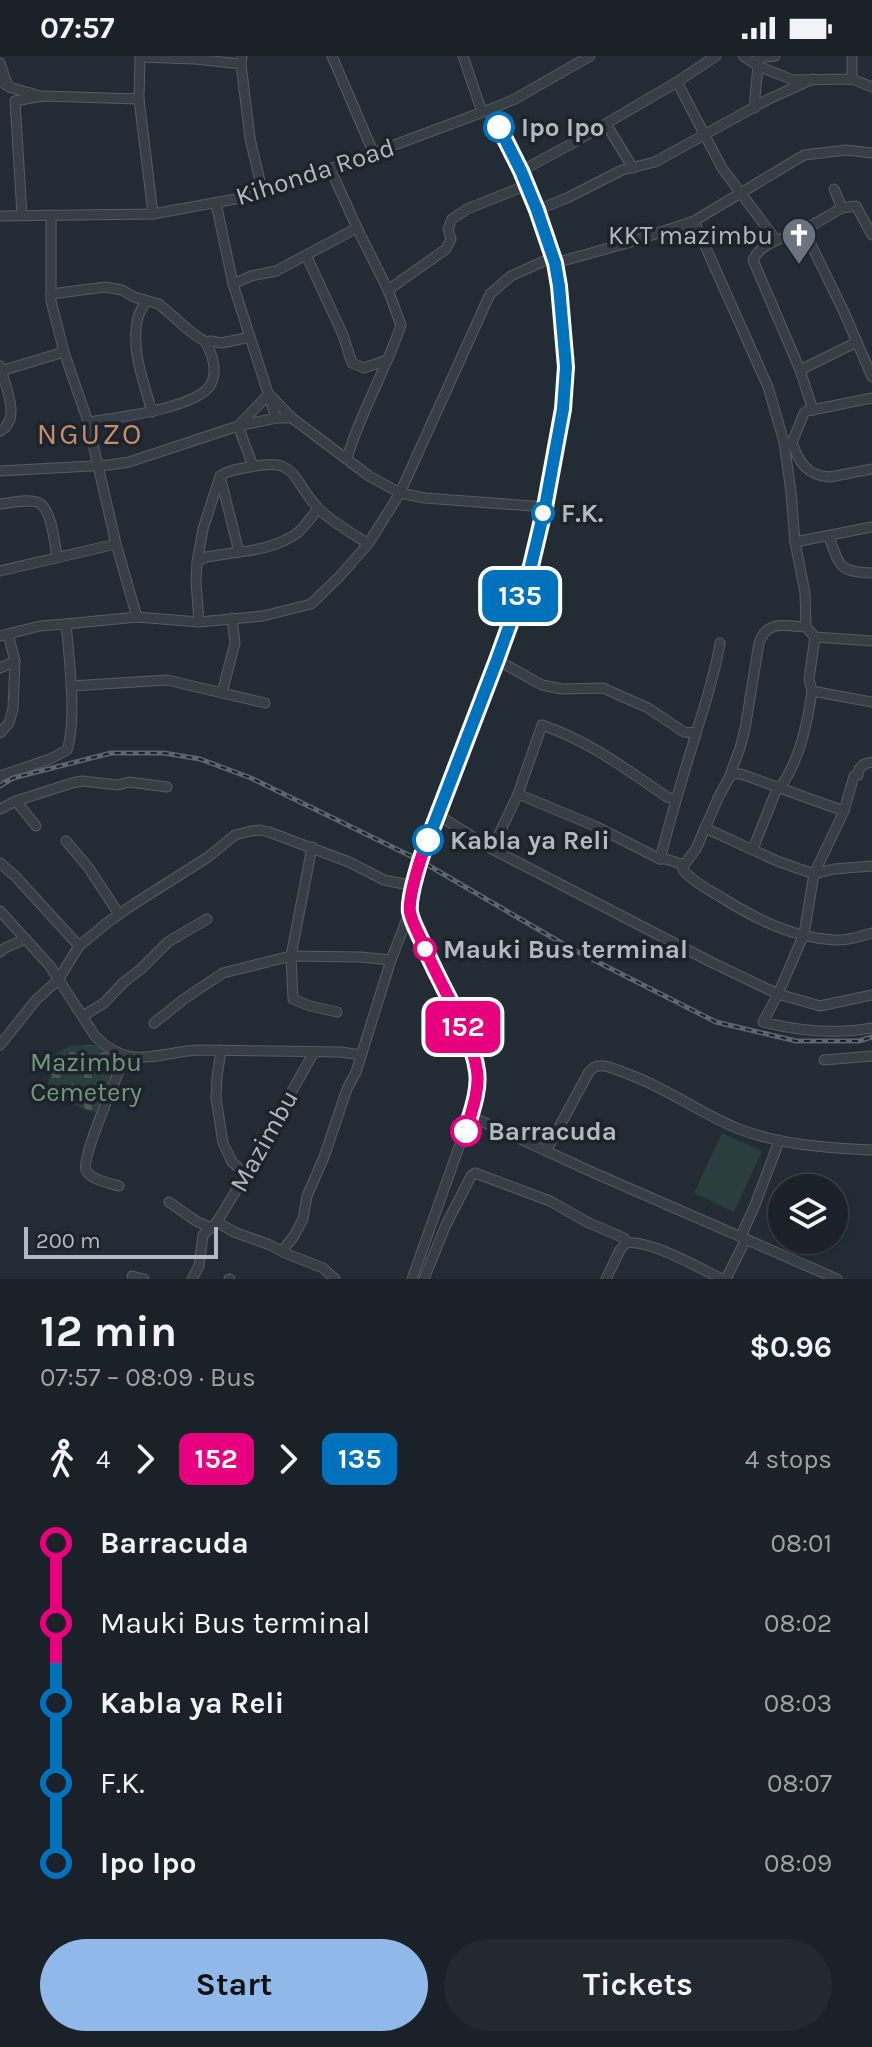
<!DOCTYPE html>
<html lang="en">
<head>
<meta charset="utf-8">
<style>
	body { margin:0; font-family:Karla,sans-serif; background:#232930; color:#f1f3f6; height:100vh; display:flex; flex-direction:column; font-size:30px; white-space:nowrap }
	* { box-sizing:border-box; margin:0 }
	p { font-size:26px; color:#9fa3a8 }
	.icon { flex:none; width:44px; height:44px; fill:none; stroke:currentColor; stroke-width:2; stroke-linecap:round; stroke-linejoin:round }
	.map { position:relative; height:1223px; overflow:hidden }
	.details { display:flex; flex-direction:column; background:#1a2128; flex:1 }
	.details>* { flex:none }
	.badge { padding:0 16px; border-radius:12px; font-size:28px; line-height:52px }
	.fabs { position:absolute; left:768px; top:1118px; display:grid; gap:16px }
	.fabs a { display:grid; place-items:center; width:80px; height:80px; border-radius:50%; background:#1a2128; box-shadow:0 2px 6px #0004,0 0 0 2px #383e45; font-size:40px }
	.scale { position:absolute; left:24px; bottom:20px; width:194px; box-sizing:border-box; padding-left:8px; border:4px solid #b1b9c2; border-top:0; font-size:22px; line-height:28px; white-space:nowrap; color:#b1b9c2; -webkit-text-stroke:6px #1c232b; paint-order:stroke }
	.map>.badge { position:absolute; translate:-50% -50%; box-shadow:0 0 0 4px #fff }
	.legs { display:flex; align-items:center; gap:12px; height:88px; padding:0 40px; font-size:26px }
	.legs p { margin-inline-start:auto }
	.overview { display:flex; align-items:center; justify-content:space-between; height:136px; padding:0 40px }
	h1 { font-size:44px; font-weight:700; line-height:60px }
	.primary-button { display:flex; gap:16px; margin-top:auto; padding:16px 40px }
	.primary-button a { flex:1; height:92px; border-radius:48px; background:#90b8e9; color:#111; font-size:32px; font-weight:700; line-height:92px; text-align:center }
	.primary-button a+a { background:#232930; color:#f1f3f6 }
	ul { padding:0 40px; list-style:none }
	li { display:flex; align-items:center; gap:28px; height:80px; font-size:30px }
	li i { display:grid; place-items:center; width:12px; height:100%; margin:0 10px; background:currentColor }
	li i::after { content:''; width:20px; height:20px; margin:-10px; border:6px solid; border-radius:50%; background:#1a2128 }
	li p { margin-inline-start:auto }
	li:first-child i { background:linear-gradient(#0000 50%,currentColor 0) }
	li:last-child i { background:linear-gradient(currentColor 50%,#0000 0) }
	.status { display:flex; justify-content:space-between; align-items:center; height:56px; padding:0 40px; background:#1a2128; direction:ltr }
	.status svg { height:22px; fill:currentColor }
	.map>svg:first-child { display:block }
</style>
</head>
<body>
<div class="status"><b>07:57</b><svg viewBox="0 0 49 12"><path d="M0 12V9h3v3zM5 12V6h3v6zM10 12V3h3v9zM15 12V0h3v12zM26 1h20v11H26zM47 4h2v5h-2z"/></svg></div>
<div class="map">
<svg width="872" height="1223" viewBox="0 0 872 1223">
	<defs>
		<pattern id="cemetery-stones" width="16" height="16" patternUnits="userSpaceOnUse" patternTransform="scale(2)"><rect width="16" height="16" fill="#2b3d3c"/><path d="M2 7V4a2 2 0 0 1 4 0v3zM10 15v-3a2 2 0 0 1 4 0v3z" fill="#475757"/></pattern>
	</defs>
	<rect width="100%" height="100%" fill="#232c35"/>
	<!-- cemetery -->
	<polygon fill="url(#cemetery-stones)" points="96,989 115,999 117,1027 101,1059 70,1047 48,1034 52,1000 70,990"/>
	<!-- park -->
	<polygon fill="#2b3d3c" points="722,1077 762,1095 734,1156 694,1137"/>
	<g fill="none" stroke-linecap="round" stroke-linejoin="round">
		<!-- minor casing -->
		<g stroke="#545c64" stroke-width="11">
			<g id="minor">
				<polyline points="140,0 139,43 153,158"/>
				<polyline points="242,0 241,8 250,82 263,138"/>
				<polyline points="332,0 374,98"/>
				<polyline points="463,0 482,56"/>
				<polyline points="716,0 677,26 722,112 776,184"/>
				<polyline points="743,0 758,10 793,24 852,23 872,31"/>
				<polyline points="140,1 195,3 241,8"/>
				<polyline points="758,2 775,0"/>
				<polyline points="0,7 8,30"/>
				<polyline points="852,23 852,0"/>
				<polyline points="0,25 9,31 37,39"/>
				<polyline points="754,52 758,10 758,0"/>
				<polyline points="606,68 633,112"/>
				<path d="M330,112L357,172L388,234L401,269C386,314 361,355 347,402"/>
				<polyline points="521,115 573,87 677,26"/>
				<polyline points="834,133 842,152"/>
				<polyline points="216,147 233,228 276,362"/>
				<polyline points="537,154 567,142 622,114 655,106 769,43 813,23"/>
				<polyline points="22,159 15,45 43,40 139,43"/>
				<polyline points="51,159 51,245 64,296 88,366 116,488 137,561"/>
				<polyline points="0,160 153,158 263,138 491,53 515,43 590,0"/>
				<polyline points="694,165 768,331 784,386 791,436 795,486 805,537 806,571"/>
				<polyline points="804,174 844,256 872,321"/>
				<polyline points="306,199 343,279 352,307 364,312 387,304"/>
				<polyline points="555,207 631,186 694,165 804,99 846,94 872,97"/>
				<polyline points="233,228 251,220 276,215 357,172"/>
				<polyline points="388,234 446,193 451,183 448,173 452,163 467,153 527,129"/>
				<polyline points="51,238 105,231 122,234 134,241 159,248 191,276 206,286 211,285 222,287 250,281"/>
				<path d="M146,244C144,249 140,255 138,261C130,293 144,326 152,356"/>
				<path d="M0,310C5,329 22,364 0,375"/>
				<polyline points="800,314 857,286"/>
				<polyline points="1,315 64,296"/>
				<path d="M813,354L800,314L753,204C761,186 786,182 802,174C816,168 829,159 842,152L856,150L872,179"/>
				<path d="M88,366C115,362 199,352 211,328C218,314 212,299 206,286"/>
				<polyline points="784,386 792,387 804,357 807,355 872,342"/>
				<path d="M792,387C799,406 807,420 830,421L872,413"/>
				<polyline points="253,410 238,370 269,338 292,362"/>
				<polyline points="0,415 109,409 129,406 238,370 276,362 292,362 369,420 400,437 425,442 545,451"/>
				<path d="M0,448C11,447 29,442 39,447C52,453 55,489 57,502"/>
				<path d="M318,453C311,461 304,472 296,478C280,489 259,494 239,496L220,420C229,414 239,413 250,411C297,401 291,422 317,451C329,465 353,477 368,488"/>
				<path d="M829,481C840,510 838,516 872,517"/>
				<polyline points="795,486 872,471"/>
				<polyline points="197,506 203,473 220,420"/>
				<polyline points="0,515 116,488"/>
				<polyline points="199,566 196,525 197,506 206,501 239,496"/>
				<polyline points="0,580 40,570 66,568"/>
				<polyline points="815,581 809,623 812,635 872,646"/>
				<polyline points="497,604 542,629 562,633 603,632 648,652 684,676 696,677"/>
				<polyline points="0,612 15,605"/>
				<polyline points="71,630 167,624 265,647"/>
				<polyline points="222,637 235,587 232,562"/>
				<polyline points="0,677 9,667 13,653 15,605 8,578"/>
				<path d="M872,706L864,708L859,713L858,719L854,720L844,755L814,818L804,878L778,938L763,966C800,975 835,979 872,972"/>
				<path d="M0,720L50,703L67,694C77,665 69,600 66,568L137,561L199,566L263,560L311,548L340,520L368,488L400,437L490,238L511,220L553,201"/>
				<polyline points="729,722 732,718 741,718 844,755"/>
				<path d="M780,732C800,703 807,669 812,635"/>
				<path d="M518,738L595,770L660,803H666L684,809L696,793L719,740L729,722L740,692L745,673L759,587C767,563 786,570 806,571L815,581L872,585"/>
				<polyline points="16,745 36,770"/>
				<polyline points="0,753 16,745 72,727 82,725 118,729 129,726 167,731"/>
				<polyline points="438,759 492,793 713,907 778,938 820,950 872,939"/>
				<polyline points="705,772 777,805 814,818 834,813 872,810"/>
				<polyline points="66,785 88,811 119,858"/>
				<polyline points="312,791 291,900 293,943 310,950 337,956"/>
				<path d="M492,793L518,738L542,669C589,685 626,713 667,741L675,743"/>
				<polyline points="753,793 778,730"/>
				<path d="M660,803C671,761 683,719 696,678C705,647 715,619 720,587"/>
				<polyline points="0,807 15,820 79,890"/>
				<path d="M684,809L683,814C694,827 710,834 724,843C758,864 794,882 835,884C848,885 860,880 872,877"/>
				<path d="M0,855L50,910L95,980C130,1016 157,996 198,994L341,996L361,999"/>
				<polyline points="0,896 3,893 25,883"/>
				<polyline points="83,960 104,947 124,926 141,913 168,886 207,863"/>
				<polyline points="154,967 184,943 223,917 291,900 360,901 391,904"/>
				<polyline points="0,989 36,944 58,924 79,890 108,866 134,848 208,801 235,779 251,775 260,774 269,776 349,806 384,824 414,830"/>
				<polyline points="221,994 217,1021 216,1042 223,1087 232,1106 245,1117"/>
				<polyline points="824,1004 872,1000"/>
				<polyline points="470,1060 592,1116 837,1223"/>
				<path d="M546,1095L589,1016C599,1003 616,1014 628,1018C667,1032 701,1058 739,1073C781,1089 827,1092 872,1094"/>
				<path d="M119,1130C109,1127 90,1124 86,1114C81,1101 116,1025 122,1007L126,1001"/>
				<polyline points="169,1146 196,1165 211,1172"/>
				<polyline points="217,1166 234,1176 270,1189 285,1197 323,1212 335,1223"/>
				<polyline points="741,1180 755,1149 779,1085"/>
				<polyline points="282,1195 294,1180 303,1163 307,1140 324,1101 347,1033 356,1016 391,904 410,855"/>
				<polyline points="132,1220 144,1223"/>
				<polyline points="192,1223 199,1210 203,1179 217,1166 237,1133 314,996"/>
				<polyline points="229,1223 230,1223"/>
				<polyline points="412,1223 470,1060 478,1017 466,978 432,910 410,855 419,804 497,604 531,510 545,451 561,364 566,311 559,230 555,207 537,154 491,53"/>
				<polyline points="424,1223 445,1171 471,1120 475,1117 550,1145 587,1166 624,1182 626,1187"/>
				<path d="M606,1223L620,1194L626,1187C649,1183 699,1212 722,1223"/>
				<polyline points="726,1223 746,1183"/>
			</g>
		</g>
		<!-- minor -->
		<use href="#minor" stroke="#373e46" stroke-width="9"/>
		<!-- rail casing -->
		<g stroke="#5d6570" stroke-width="5">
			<polyline id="rail" points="0,730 13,722 111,697 164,697 200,703 251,722 419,804 572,893 716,966 796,985 859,985 872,981"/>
		</g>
		<!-- rail -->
		<use href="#rail" stroke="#1c232b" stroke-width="2" stroke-dasharray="6" stroke-linecap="butt"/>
	</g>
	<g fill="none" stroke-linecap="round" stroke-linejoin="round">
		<!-- line-1 casing -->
		<g stroke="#fff" stroke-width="18">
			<path id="line-1" d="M428,784C421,799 408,841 410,856C412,867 420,880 424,890C439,928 472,977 477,1015C480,1034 471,1057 466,1075"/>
		</g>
		<!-- line-2 casing -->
		<g stroke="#fff" stroke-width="18">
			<polyline id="line-2" points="428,784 497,604 531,510 545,451 563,353 566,311 559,230 555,207 537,154 521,115 499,71"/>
		</g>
		<!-- line-1 -->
		<use href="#line-1" stroke="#e6007e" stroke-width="12"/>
		<!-- line-2 -->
		<use href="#line-2" stroke="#0072bc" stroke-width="12"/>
	</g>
	<!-- icons -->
	<defs>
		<g id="church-pin" transform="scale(1.8)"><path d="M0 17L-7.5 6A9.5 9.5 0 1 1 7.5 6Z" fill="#6b7280" stroke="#1c232b"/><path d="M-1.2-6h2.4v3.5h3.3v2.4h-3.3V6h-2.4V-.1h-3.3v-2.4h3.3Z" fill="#fff"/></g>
	</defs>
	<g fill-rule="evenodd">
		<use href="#church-pin" x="799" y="179"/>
	</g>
	<!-- markers -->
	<g fill="#fff" stroke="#0072bc" stroke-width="4">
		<circle cx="499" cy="71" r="14"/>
		<circle cx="543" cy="457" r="10"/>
		<circle cx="428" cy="784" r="14"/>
	</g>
	<g fill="#fff" stroke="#e6007e" stroke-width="4">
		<circle cx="425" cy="893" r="10"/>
		<circle cx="466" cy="1075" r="14"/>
	</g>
	<g text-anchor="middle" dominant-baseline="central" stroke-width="7" stroke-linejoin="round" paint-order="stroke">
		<!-- stop labels -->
		<g font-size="26" font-weight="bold" fill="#b1b9c2" stroke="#1c232b" text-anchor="start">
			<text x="521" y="71">Ipo Ipo</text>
			<text x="561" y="457">F.K.</text>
			<text x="450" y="784">Kabla ya Reli</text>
			<text x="443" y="893">Mauki Bus terminal</text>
			<text x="488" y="1075">Barracuda</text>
		</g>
		<!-- street labels -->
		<g font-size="26" fill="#b1b9c2" stroke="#1c232b">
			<text transform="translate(315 116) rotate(-18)">Kihonda Road</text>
			<text transform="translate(264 1085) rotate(-61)">Mazimbu</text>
		</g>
		<!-- poi labels -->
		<g font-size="26" fill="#b1b9c2" stroke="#1c232b" text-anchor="end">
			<text x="773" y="179">KKT mazimbu</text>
		</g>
		<!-- park labels -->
		<g font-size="26" fill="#739679" stroke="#1c232b">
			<text x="86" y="1006">Mazimbu<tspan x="86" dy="30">Cemetery</tspan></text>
		</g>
		<!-- quarter labels -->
		<g font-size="30" letter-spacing="2" fill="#c58c6a" stroke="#1c232b">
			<text x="90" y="378">NGUZO</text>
		</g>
	</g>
</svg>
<div class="fabs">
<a><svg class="icon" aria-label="layers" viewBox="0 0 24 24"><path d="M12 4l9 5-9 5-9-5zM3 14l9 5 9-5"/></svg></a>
</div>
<div class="scale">200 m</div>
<b class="badge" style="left:463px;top:971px;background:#e6007e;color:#fff">152</b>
<b class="badge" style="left:520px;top:540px;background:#0072bc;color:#fff">135</b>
</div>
<section class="details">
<div class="overview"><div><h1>12 min</h1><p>07:57 – 08:09 · Bus</p></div><b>$0.96</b></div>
<div class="legs"><svg class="icon" aria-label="walk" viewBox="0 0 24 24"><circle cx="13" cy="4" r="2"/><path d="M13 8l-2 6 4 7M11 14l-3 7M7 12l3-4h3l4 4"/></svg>4<svg class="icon" aria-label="forward" viewBox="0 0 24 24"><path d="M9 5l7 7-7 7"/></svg><b class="badge" style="background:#e6007e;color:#fff">152</b><svg class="icon" aria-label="forward" viewBox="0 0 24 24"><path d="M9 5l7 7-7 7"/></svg><b class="badge" style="background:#0072bc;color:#fff">135</b><p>4 stops</p></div>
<ul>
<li><i style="color:#e6007e"></i><b>Barracuda</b><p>08:01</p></li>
<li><i style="color:#e6007e"></i><span>Mauki Bus terminal</span><p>08:02</p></li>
<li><i style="color:#0072bc"></i><b>Kabla ya Reli</b><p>08:03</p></li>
<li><i style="color:#0072bc"></i><span>F.K.</span><p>08:07</p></li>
<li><i style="color:#0072bc"></i><b>Ipo Ipo</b><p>08:09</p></li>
</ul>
<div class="primary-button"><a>Start</a><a>Tickets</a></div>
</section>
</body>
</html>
